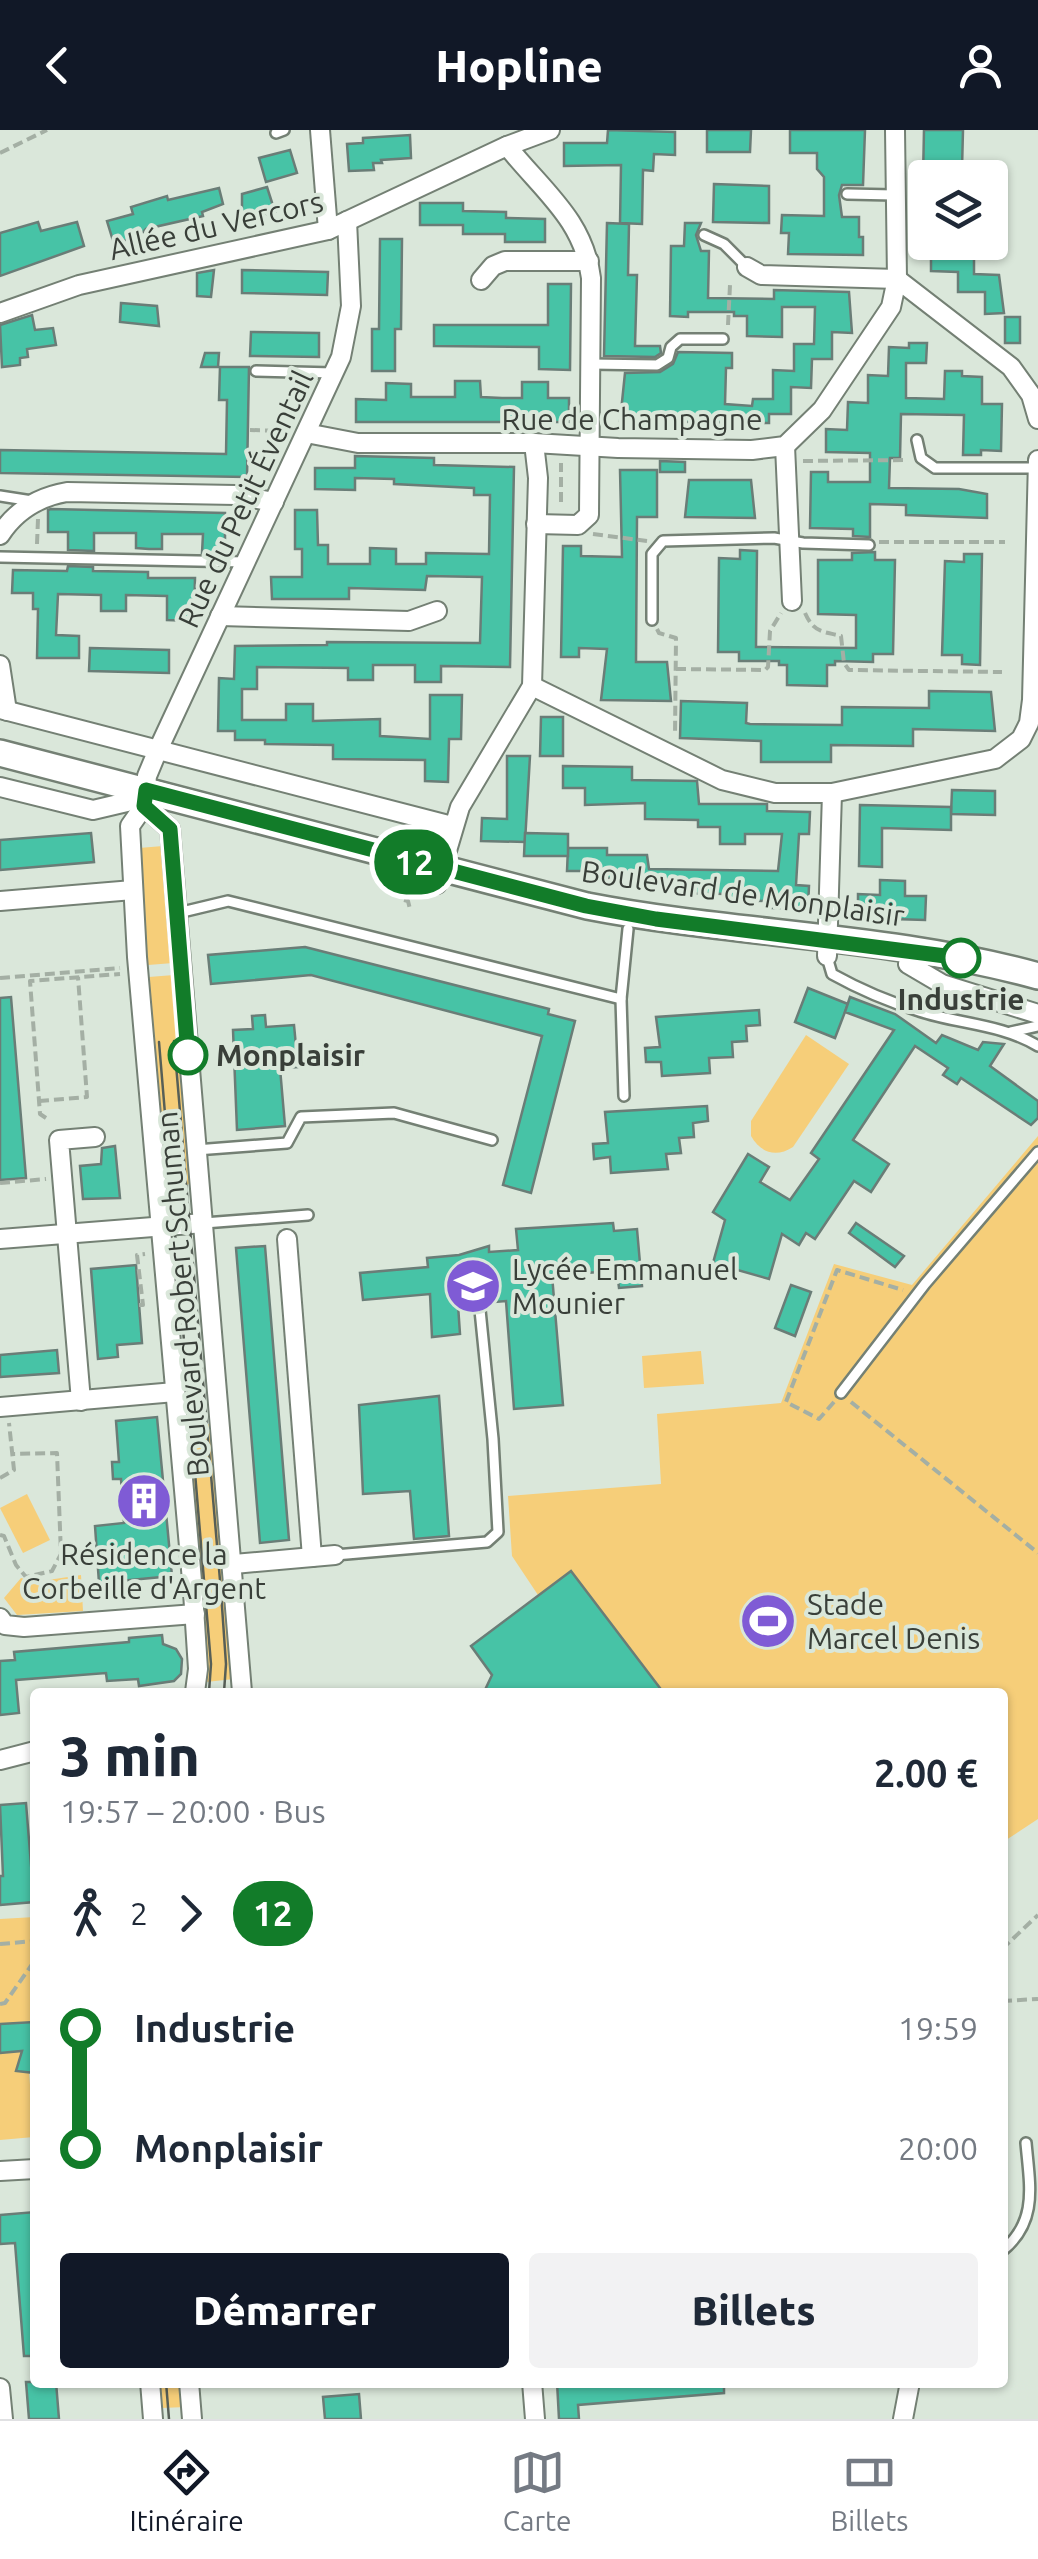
<!DOCTYPE html>
<html lang="fr">
<head>
<meta charset="utf-8">
<style>
	body { margin:0; font-family:Ubuntu,sans-serif; background:#f2f2f3; color:#1f2937; height:100vh; display:flex; flex-direction:column; font-size:38px; white-space:nowrap }
	* { box-sizing:border-box; margin:0 }
	p { font-size:32px; color:#747a83 }
	.icon { flex:none; width:55px; height:55px; fill:none; stroke:currentColor; stroke-width:2; stroke-linecap:round; stroke-linejoin:round }
	.map { position:relative; flex:1; overflow:hidden }
	.details { position:absolute; left:30px; top:1558px; width:978px; height:700px; display:flex; flex-direction:column; background:#fff; border-radius:10px; box-shadow:0 2px 8px #0004 }
	.details>* { flex:none }
	.badge { padding:0 20px; border-radius:32px; font-size:35px; line-height:65px }
	.fabs { position:absolute; left:908px; top:30px; display:grid; gap:20px }
	.fabs a { display:grid; place-items:center; width:100px; height:100px; border-radius:10px; background:#fff; box-shadow:0 2px 8px #0004; font-size:50px }
	.map>.badge { position:absolute; translate:-50% -50%; box-shadow:0 0 0 5px #fff }
	.legs { display:flex; align-items:center; gap:15px; height:110px; padding:0 30px; font-size:32px }
	.legs p { margin-inline-start:auto }
	.summary { display:flex; align-items:center; justify-content:space-between; height:170px; padding:0 30px }
	h1 { font-size:55px; font-weight:800; line-height:75px }
	.action { display:flex; gap:20px; margin-top:auto; padding:20px 30px }
	.action a { flex:1; height:115px; border-radius:10px; background:#111827; color:#fff; font-size:40px; font-weight:800; line-height:115px; text-align:center }
	.action a+a { background:#f2f2f3; color:#1f2937 }
	ul { padding:0 30px; list-style:none }
	li { display:flex; align-items:center; gap:35px; height:120px; font-size:38px }
	li i { display:grid; place-items:center; width:15px; height:100%; margin:0 12px; background:currentColor }
	li i::after { content:''; width:25px; height:25px; margin:-12px; border:8px solid; border-radius:50%; background:#fff }
	li p { margin-inline-start:auto }
	li:first-child i { background:linear-gradient(#0000 50%,currentColor 0) }
	li:last-child i { background:linear-gradient(currentColor 50%,#0000 0) }
	header { display:flex; justify-content:space-between; align-items:center; height:130px; padding:0 30px; background:#111827; color:#fff; font-size:45px; font-weight:800 }
	.tabs { display:flex; justify-content:space-around; align-items:center; height:140px; border-top:2px solid #e0e1e3; background:#fff; font-size:28px; color:#747a83 }
	.tabs a { display:grid; justify-items:center; gap:5px }
	.tabs .on { color:#111827 }
	.map>svg:first-child { display:block }
</style>
</head>
<body>
<header><svg class="icon" aria-label="back" viewBox="0 0 24 24"><path d="M15 5l-7 7 7 7"/></svg>Hopline<svg class="icon" aria-label="person" viewBox="0 0 24 24"><circle cx="12" cy="8" r="4"/><path d="M4 21q1-7 8-7t8 7"/></svg></header>
<div class="map">
<svg width="1038" height="2289" viewBox="0 0 1038 2289">
	<rect width="100%" height="100%" fill="#dae7da"/>
	<!-- green -->
	<g fill="#f6ce79">
		<polygon points="163,716 173,833 148,835 139,718"/>
		<polygon points="174,845 191,1054 166,1057 149,847"/>
		<path d="M806,905L849,934L793,1017C776,1028 761,1023 751,1006V991Z"/>
		<polygon points="1038,1006 1038,1689 1003,1712 1002,1562 484,1562 492,1544 471,1516 538,1465 512,1426 508,1366 661,1354 657,1284 781,1273 834,1134 912,1155"/>
		<polygon points="701,1221 704,1254 644,1258 642,1226"/>
		<polygon points="211,1294 234,1549 206,1552 186,1296"/>
		<polygon points="27,1364 50,1410 23,1423 0,1378"/>
		<polygon points="81,1445 83,1481 17,1485 4,1468 21,1448 35,1452"/>
		<polygon points="35,1787 35,1892 0,1894 0,1789"/>
		<polygon points="27,1921 28,1929 18,1933 16,1940 29,1942 34,2007 0,2010 0,1923"/>
		<polygon points="158,2253 184,2253 186,2277 161,2278"/>
	</g>
	<!-- building -->
	<g fill="#47c3a6" stroke="#6a7d77" stroke-width="2.5">
		<polygon points="608,0 675,2 675,25 654,24 653,41 643,40 642,94 620,93 621,35 564,36 564,13 607,13"/>
		<polygon points="707,0 751,0 750,22 707,22"/>
		<polygon points="790,0 865,0 863,55 842,55 839,65 842,87 859,87 859,107 863,107 863,125 788,124 789,103 781,103 782,85 824,86 824,47 817,39 817,23 790,23"/>
		<polygon points="924,0 963,0 962,39 942,38 942,48 923,48"/>
		<polygon points="410,5 411,28 381,30 382,33 373,33 374,40 349,41 347,14 363,13 363,8"/>
		<polygon points="290,20 297,43 266,52 259,28"/>
		<polygon points="714,54 769,56 769,93 713,92"/>
		<polygon points="267,57 275,82 242,91 242,64"/>
		<polygon points="219,58 223,74 202,82 203,86 146,99 139,106 114,114 107,91 133,84 131,77 167,66 168,70"/>
		<polygon points="420,73 463,73 463,81 506,82 506,88 545,89 545,112 505,112 505,104 463,104 463,95 420,95"/>
		<polygon points="38,92 41,101 77,92 84,116 0,146 0,103"/>
		<polygon points="607,93 629,94 628,145 637,145 635,216 660,216 661,223 655,227 604,226"/>
		<polygon points="685,93 701,93 696,105 701,121 709,121 708,168 774,169 774,160 849,162 852,203 832,202 832,229 812,229 811,258 791,257 791,284 769,284 769,293 620,291 625,243 660,242 673,234 678,222 732,223 732,238 726,238 725,274 752,276 753,269 773,269 773,240 794,241 794,214 814,214 815,177 782,177 782,207 747,206 747,186 734,186 734,182 688,182 688,187 670,186 671,116 684,116"/>
		<polygon points="380,109 402,109 401,199 395,199 395,241 372,241 372,199 379,199"/>
		<polygon points="931,112 947,112 947,124 974,124 974,144 999,145 1004,183 985,184 985,162 958,162 958,142 931,141"/>
		<polygon points="214,140 211,167 197,166 197,143"/>
		<polygon points="242,140 328,142 327,165 242,163"/>
		<polygon points="548,154 571,154 570,240 539,239 539,217 434,216 434,195 548,195"/>
		<polygon points="121,173 157,176 159,196 120,192"/>
		<polygon points="32,185 35,200 53,198 56,215 27,219 28,227 20,228 20,235 2,237 0,195"/>
		<rect x="1005" y="187" width="15" height="26"/>
		<polygon points="251,202 319,203 319,227 250,226"/>
		<polygon points="909,213 927,213 926,233 906,233 906,268 944,269 945,241 962,241 962,246 982,247 982,274 1002,274 1001,321 981,320 981,325 963,325 964,285 901,284 900,328 890,328 889,358 959,359 987,364 987,388 906,385 906,375 870,374 870,407 853,406 853,399 810,398 811,342 828,342 828,352 870,352 870,323 826,322 826,299 847,300 848,272 868,273 868,245 888,246 889,217 909,218"/>
		<polygon points="205,223 219,223 218,237 201,237"/>
		<polygon points="220,237 249,237 247,347 0,343 0,320 226,324 227,270 219,270"/>
		<polygon points="455,251 480,251 481,267 502,268 522,268 522,252 548,252 548,268 569,268 569,292 356,292 356,269 386,270 386,253 411,254 411,267 455,267"/>
		<polygon points="355,326 434,328 434,335 514,337 510,537 441,536 441,552 415,552 415,535 373,535 373,550 348,550 348,538 257,537 257,559 242,559 242,590 286,590 286,574 313,574 313,591 380,589 380,606 430,609 430,565 462,565 461,609 449,609 448,652 425,651 425,630 333,629 333,615 265,614 265,610 235,610 235,601 218,601 219,548 234,549 235,516 327,515 327,512 480,513 482,447 427,446 425,460 349,458 349,469 272,469 271,447 302,447 302,419 295,419 295,380 317,380 318,415 328,415 328,434 370,434 370,418 396,419 396,434 426,434 426,423 489,424 490,365 474,365 474,358 394,354 394,349 355,348 355,360 315,359 315,338 355,338"/>
		<polygon points="660,331 685,332 685,342 660,342"/>
		<polygon points="620,340 657,340 657,387 637,387 636,532 667,532 671,571 601,570 607,519 579,518 579,527 561,527 563,416 581,416 581,426 622,427"/>
		<polygon points="689,350 751,350 755,388 685,387"/>
		<polygon points="51,379 225,383 225,423 202,423 203,404 162,404 162,419 149,419 136,418 136,403 94,403 94,421 68,420 68,402 48,402 48,380"/>
		<polygon points="740,420 757,421 756,517 856,518 856,485 818,484 818,430 852,430 852,423 875,422 875,430 895,430 893,524 873,524 873,532 835,531 835,535 827,535 827,556 787,555 787,535 779,535 779,531 739,531 739,522 718,522 719,428 740,429"/>
		<polygon points="964,424 982,424 980,535 962,534 962,525 942,525 945,431 964,432"/>
		<polygon points="68,436 93,437 93,441 148,442 148,448 195,448 194,491 167,490 167,466 126,465 126,481 101,481 101,465 58,464 56,505 79,506 79,528 37,528 38,479 33,479 33,463 12,463 13,440 67,441"/>
		<polygon points="90,518 169,520 169,543 89,541"/>
		<polygon points="929,561 991,562 995,601 913,599 913,616 831,615 831,632 761,632 761,611 680,608 681,571 747,573 746,593 750,594 842,595 842,577 929,578"/>
		<polygon points="541,587 563,587 563,626 540,626"/>
		<polygon points="507,626 530,626 525,712 481,711 482,688 507,689"/>
		<polygon points="563,636 632,637 632,650 697,651 699,674 767,674 767,681 810,682 809,704 799,704 796,755 809,756 808,778 766,778 766,771 726,770 726,764 687,763 687,756 647,755 647,748 607,748 607,741 567,741 568,718 607,718 607,725 647,725 649,739 778,741 782,704 745,704 745,714 720,714 720,697 698,697 698,690 645,689 645,673 585,675 585,658 563,658"/>
		<polygon points="952,660 995,661 995,685 951,684"/>
		<polygon points="860,675 951,677 951,700 882,698 882,737 859,736"/>
		<polygon points="91,703 94,732 0,740 0,710"/>
		<polygon points="525,703 568,704 568,726 524,726"/>
		<polygon points="880,750 905,751 905,766 926,766 925,790 858,788 858,764 880,765"/>
		<polygon points="305,817 549,879 548,884 575,891 531,1063 503,1055 542,906 311,845 211,854 208,825"/>
		<polygon points="808,858 848,874 835,908 795,892"/>
		<polygon points="11,867 26,1048 0,1050 0,868"/>
		<polygon points="850,867 895,884 936,913 942,905 978,920 983,912 1004,914 990,936 1038,971 1038,988 1031,995 961,948 957,954 943,945 948,938 915,916 853,1010 889,1034 871,1062 854,1051 815,1109 806,1103 799,1115 782,1104 769,1149 713,1133 725,1090 713,1082 748,1024 769,1037 760,1052 790,1070 819,1029 811,1023 894,900 845,882"/>
		<polygon points="759,880 760,895 746,896 747,911 732,912 733,927 709,928 710,943 662,946 661,932 646,932 645,918 660,917 656,887"/>
		<polygon points="265,885 266,897 294,895 298,937 280,938 285,996 237,1000 233,900 253,899 252,886"/>
		<polygon points="707,976 708,991 693,993 694,1007 679,1008 681,1023 666,1024 668,1039 611,1043 610,1027 594,1029 593,1014 608,1013 605,982"/>
		<polygon points="115,1016 120,1068 83,1069 80,1036 101,1034 102,1018"/>
		<polygon points="613,1093 614,1101 637,1099 642,1156 619,1158 617,1141 552,1145 563,1275 514,1279 506,1171 458,1175 460,1204 432,1207 430,1164 363,1170 360,1143 428,1137 427,1128 459,1125 489,1116 489,1122 518,1120 516,1099"/>
		<polygon points="856,1093 904,1126 895,1137 849,1103"/>
		<polygon points="265,1116 289,1410 260,1413 236,1118"/>
		<polygon points="136,1135 142,1213 117,1215 118,1227 98,1229 91,1139"/>
		<polygon points="791,1155 811,1162 795,1206 775,1198"/>
		<polygon points="57,1220 59,1243 0,1247 0,1225"/>
		<polygon points="439,1266 449,1406 414,1409 410,1361 363,1364 359,1275"/>
		<polygon points="157,1287 172,1446 99,1453 95,1396 124,1393 121,1349 113,1349 112,1332 119,1332 116,1291"/>
		<polygon points="571,1441 663,1562 484,1562 492,1545 471,1516"/>
		<polygon points="162,1505 163,1514 176,1519 182,1529 181,1544 174,1551 139,1556 138,1549 107,1551 106,1543 16,1550 19,1583 0,1585 0,1531 15,1530 14,1522 129,1512 129,1508"/>
		<polygon points="26,1673 34,1772 0,1775 0,1746 3,1746 0,1675"/>
		<polygon points="34,1892 35,1943 16,1941 22,1921 0,1923 0,1894"/>
		<polygon points="35,2082 35,2226 24,2226 15,2113 0,2114 0,2085"/>
		<polygon points="26,2252 56,2252 59,2289 29,2289"/>
		<polygon points="557,2252 724,2252 724,2263 578,2275 579,2289 559,2289"/>
		<polygon points="359,2264 361,2289 325,2289 323,2267"/>
	</g>
	<g fill="none" stroke-linecap="round" stroke-linejoin="round">
		<!-- lane casing -->
		<g stroke="#748074" stroke-width="14">
			<g id="lane">
				<polyline points="276,3 284,0"/>
				<polyline points="847,64 894,65"/>
				<polyline points="704,105 724,114 747,137"/>
				<polyline points="591,234 657,235 668,228 671,217 680,209 723,209"/>
				<polyline points="256,241 333,243"/>
				<polyline points="917,310 921,328 935,338 1038,338"/>
				<polyline points="0,366 32,371"/>
				<polyline points="0,427 246,432"/>
				<polyline points="652,490 652,424 663,411 774,408 803,413 869,415"/>
				<polyline points="178,783 228,771 621,869"/>
				<path d="M827,827L832,844C859,859 889,872 919,881C958,894 1002,894 1038,916"/>
				<polyline points="1011,902 1038,896"/>
				<polyline points="624,966 621,869 628,799"/>
				<polyline points="196,1020 287,1013 301,987 394,983 492,1010"/>
				<polyline points="204,1093 308,1085"/>
				<polyline points="841,1263 925,1154 1038,1022"/>
				<polyline points="335,1425 487,1412 498,1402 493,1309 480,1180"/>
				<path d="M1002,2121C1038,2092 1030,2057 1026,2013"/>
			</g>
		</g>
		<!-- street casing -->
		<g stroke="#748074" stroke-width="22">
			<g id="street">
				<polyline points="320,0 328,100"/>
				<path d="M507,16C543,61 584,90 591,148L589,385L578,395L536,394"/>
				<polyline points="747,137 761,145 897,149 1011,237 1031,265 1038,289"/>
				<polyline points="481,150 493,136 505,131 589,131"/>
				<polyline points="0,183 79,155 328,100 507,16 550,0"/>
				<polyline points="306,303 358,313 534,313 618,318 752,320 785,316 822,280 891,177 897,149 895,0"/>
				<polyline points="785,316 792,471"/>
				<path d="M0,405C16,380 38,367 67,362L236,365L274,372"/>
				<polyline points="220,486 409,491 437,481"/>
				<polyline points="0,535 7,581"/>
				<polyline points="532,556 722,650 775,663 832,663 995,629 1021,609 1029,593 1032,570 1038,330"/>
				<polyline points="0,579 452,696"/>
				<polyline points="0,657 93,680 127,672"/>
				<polyline points="144,676 170,699 242,1562"/>
				<polyline points="437,754 460,677 532,556 538,348 534,313"/>
				<polyline points="0,771 133,760"/>
				<polyline points="827,826 832,663"/>
				<polyline points="908,834 942,854 1038,884"/>
				<polyline points="0,1109 204,1093"/>
				<polyline points="287,1109 312,1427"/>
				<polyline points="81,1271 59,1010 95,1007"/>
				<polyline points="0,1277 175,1262"/>
				<polyline points="234,1434 335,1425"/>
				<polyline points="0,1488 5,1495 24,1497 195,1484"/>
				<polyline points="195,1562 198,1539 193,1462 137,827 130,696 144,676 147,646 157,622 341,227 351,176 347,91"/>
				<polyline points="0,1630 35,1621"/>
				<polyline points="0,2041 35,2039"/>
				<polyline points="150,2252 153,2289"/>
				<polyline points="189,2252 192,2289"/>
				<polyline points="532,2252 535,2289"/>
				<polyline points="0,2258 3,2289"/>
				<polyline points="903,2289 910,2252"/>
			</g>
		</g>
		<!-- secondary casing -->
		<g stroke="#748074" stroke-width="30">
			<path id="secondary" d="M0,623L587,776C736,805 891,805 1038,846"/>
		</g>
		<!-- path -->
		<g stroke="#a4afa4" stroke-width="4" stroke-dasharray="10 5" stroke-linecap="butt">
			<polyline points="0,23 47,0"/>
			<polyline points="728,195 730,155"/>
			<polyline points="250,300 287,301"/>
			<polyline points="803,331 908,330"/>
			<polyline points="561,372 561,333"/>
			<polyline points="593,404 647,411"/>
			<polyline points="879,412 1005,412"/>
			<polyline points="37,414 38,389"/>
			<path d="M805,483C814,503 822,501 841,506L844,533L849,540L1002,542"/>
			<polyline points="657,499 659,503 676,508 675,605"/>
			<polyline points="676,539 765,540 768,537 770,501 781,483"/>
			<polyline points="404,770 408,771 410,779"/>
			<polyline points="0,848 120,838"/>
			<polyline points="39,971 87,967 78,847"/>
			<polyline points="46,988 40,984 30,851 120,844"/>
			<polyline points="0,1053 46,1049"/>
			<polyline points="185,1126 186,1132"/>
			<polyline points="139,1175 143,1175 137,1125 145,1124"/>
			<polyline points="834,1272 819,1289 786,1272 837,1140 903,1160"/>
			<polyline points="851,1272 1038,1423"/>
			<polyline points="197,1281 198,1289"/>
			<polyline points="0,1348 14,1340 9,1293"/>
			<polyline points="0,1405 4,1406 16,1435 26,1447 52,1441 61,1424 57,1323 13,1324"/>
			<polyline points="0,1814 35,1811"/>
			<polyline points="1002,1819 1038,1785"/>
			<polyline points="1002,1871 1038,1869"/>
			<polyline points="0,1874 5,1873 35,1830"/>
		</g>
		<!-- lane -->
		<use href="#lane" stroke="#fff" stroke-width="9"/>
		<!-- street -->
		<use href="#street" stroke="#fff" stroke-width="18"/>
		<!-- secondary -->
		<use href="#secondary" stroke="#fff" stroke-width="25"/>
		<!-- tram -->
		<g stroke="#575f57" stroke-width="2.5">
			<polyline points="174,911 221,1462 226,1534 224,1562"/>
			<polyline points="159,912 211,1534 209,1562"/>
			<polyline points="166,2252 169,2289"/>
		</g>
	</g>
	<g fill="none" stroke-linecap="round" stroke-linejoin="round">
		<!-- line-1 casing -->
		<g stroke="#fff" stroke-width="22">
			<polyline id="line-1" points="188,925 170,699 144,676 146,660 586,776 656,789 961,828"/>
		</g>
		<!-- line-1 -->
		<use href="#line-1" stroke="#127c29" stroke-width="15"/>
	</g>
	<!-- icons -->
	<defs>
		<g id="school-disc" transform="scale(2.875)"><circle r="9.5" fill="#7f5bd5" stroke="#dae7da"/><path d="M0-5L7-2L0 1L-7-2ZM-4 1L0 2.5L4 1V4Q0 6-4 4Z" fill="#fff"/></g>
		<g id="building-disc" transform="scale(2.875)"><circle r="9.5" fill="#7f5bd5" stroke="#dae7da"/><path d="M-4-6H4V6H1V3H-1V6H-4ZM-2.5-4.3h1.7v1.8h-1.7ZM.8-4.3h1.7v1.8H.8ZM-2.5-1h1.7V.8h-1.7ZM.8-1h1.7V.8H.8Z" fill="#fff"/></g>
		<g id="stadium-disc" transform="scale(2.875)"><circle r="9.5" fill="#7f5bd5" stroke="#dae7da"/><path d="M0-5a6.5 5 0 1 0 0 10a6.5 5 0 1 0 0-10ZM-3.5-1.8h7v3.6h-7Z" fill="#fff"/></g>
	</defs>
	<g fill-rule="evenodd">
		<use href="#school-disc" x="473" y="1156"/>
		<use href="#building-disc" x="144" y="1371"/>
		<use href="#stadium-disc" x="768" y="1491"/>
	</g>
	<!-- markers -->
	<g fill="#fff" stroke="#127c29" stroke-width="5">
		<circle cx="961" cy="828" r="18"/>
		<circle cx="188" cy="925" r="18"/>
	</g>
	<g text-anchor="middle" dominant-baseline="central" stroke-width="8" stroke-linejoin="round" paint-order="stroke">
		<!-- street labels -->
		<g font-size="30" fill="#393f39" stroke="#dae7da">
			<text transform="translate(216 95) rotate(-13)">Allée du Vercors</text>
			<text x="632" y="289">Rue de Champagne</text>
			<text transform="translate(245 369) rotate(-65)">Rue du Petit Éventail</text>
			<text transform="translate(743 763) rotate(8)">Boulevard de Monplaisir</text>
			<text transform="translate(182 1164) rotate(-95)">Boulevard Robert Schuman</text>
		</g>
		<!-- stop labels -->
		<g font-size="30" font-weight="bold" fill="#393f39" stroke="#dae7da">
			<text x="961" y="869">Industrie</text>
			<text x="216" y="925" text-anchor="start">Monplaisir</text>
		</g>
		<!-- poi labels -->
		<g font-size="30" fill="#393f39" stroke="#dae7da" text-anchor="start">
			<text x="512" y="1139">Lycée Emmanuel<tspan x="512" dy="34">Mounier</tspan></text>
			<text x="144" y="1424" text-anchor="middle">Résidence la<tspan x="144" dy="34">Corbeille d'Argent</tspan></text>
			<text x="807" y="1474">Stade<tspan x="807" dy="34">Marcel Denis</tspan></text>
		</g>
	</g>
</svg>
<div class="fabs">
<a><svg class="icon" aria-label="layers" viewBox="0 0 24 24"><path d="M12 4l9 5-9 5-9-5zM3 14l9 5 9-5"/></svg></a>
</div>
<b class="badge" style="left:414px;top:732px;background:#127c29;color:#fff">12</b>
<section class="details">
<div class="summary"><div><h1>3 min</h1><p>19:57 – 20:00 · Bus</p></div><b>2.00 €</b></div>
<div class="legs"><svg class="icon" aria-label="walk" viewBox="0 0 24 24"><circle cx="13" cy="4" r="2"/><path d="M13 8l-2 6 4 7M11 14l-3 7M7 12l3-4h3l4 4"/></svg>2<svg class="icon" aria-label="forward" viewBox="0 0 24 24"><path d="M9 5l7 7-7 7"/></svg><b class="badge" style="background:#127c29;color:#fff">12</b></div>
<ul>
<li><i style="color:#127c29"></i><b>Industrie</b><p>19:59</p></li>
<li><i style="color:#127c29"></i><b>Monplaisir</b><p>20:00</p></li>
</ul>
<div class="action"><a>Démarrer</a><a>Billets</a></div>
</section>
</div>
<nav class="tabs">
<a class="on"><svg class="icon" aria-label="directions" viewBox="0 0 24 24"><path d="M12 3l9 9-9 9-9-9zM9 14v-3h6M13 9l2 2-2 2"/></svg>Itinéraire</a>
<a><svg class="icon" aria-label="map" viewBox="0 0 24 24"><path d="M3 6l6-2 6 2 6-2v14l-6 2-6-2-6 2zM9 4v14M15 6v14"/></svg>Carte</a>
<a><svg class="icon" aria-label="tickets" viewBox="0 0 24 24"><path d="M3 7h18v10H3zM15 7v10"/></svg>Billets</a>
</nav>
</body>
</html>
